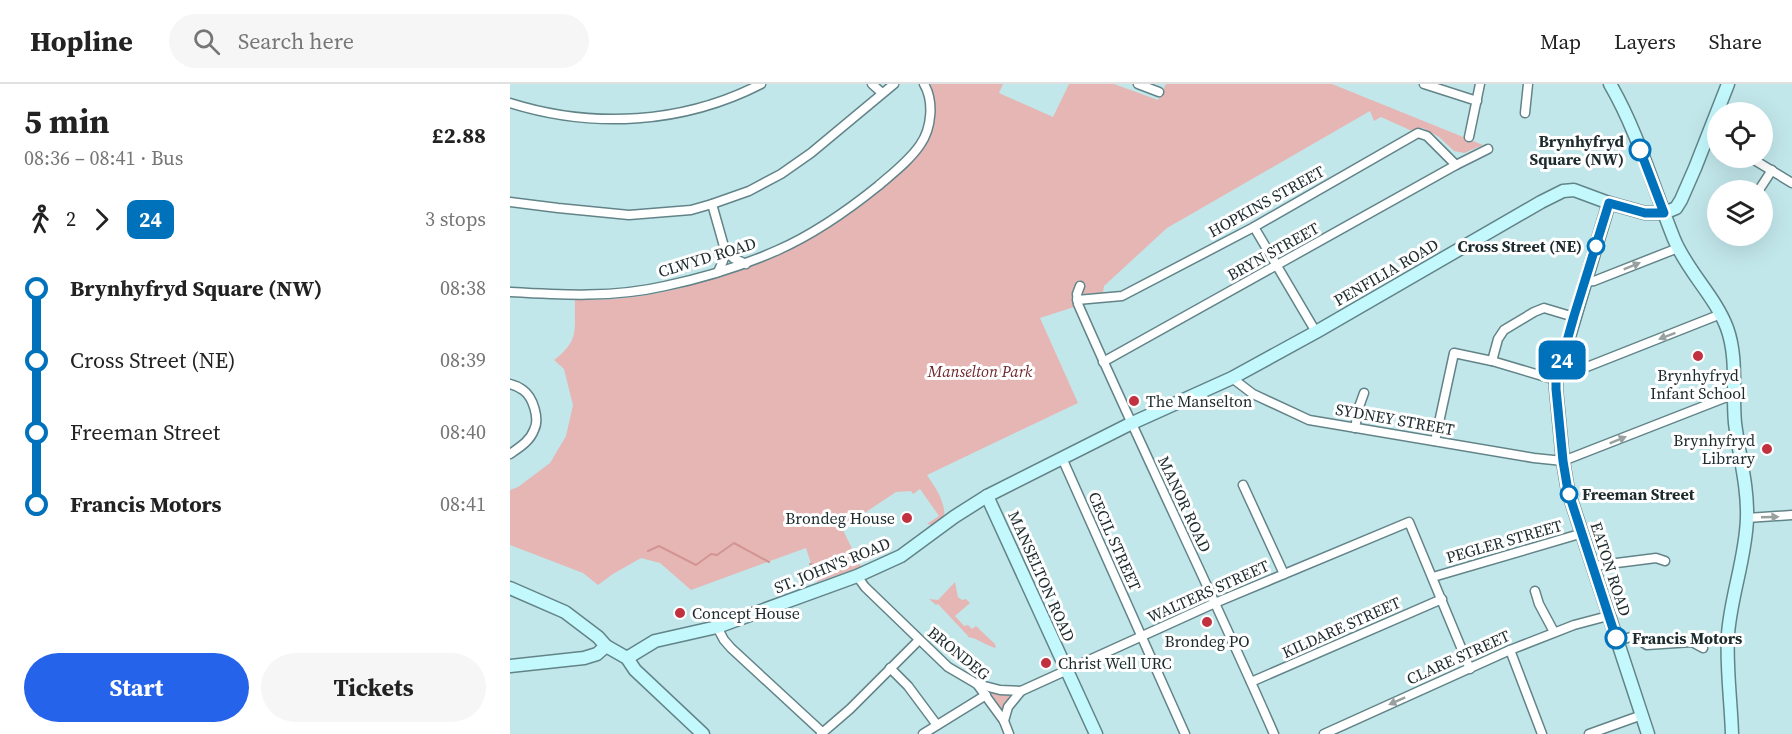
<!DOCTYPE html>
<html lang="en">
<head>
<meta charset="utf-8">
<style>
	body { margin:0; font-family:"Source Serif 4",serif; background:#f6f6f6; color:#222; height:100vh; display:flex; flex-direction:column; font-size:22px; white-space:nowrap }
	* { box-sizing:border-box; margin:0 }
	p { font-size:20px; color:#767676 }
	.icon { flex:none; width:33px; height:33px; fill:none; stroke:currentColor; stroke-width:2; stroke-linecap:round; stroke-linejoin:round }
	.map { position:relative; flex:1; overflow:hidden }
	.panel { display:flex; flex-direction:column; background:#fff; width:510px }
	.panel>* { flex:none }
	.badge { padding:0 12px; border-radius:9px; font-size:21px; line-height:39px }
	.controls { position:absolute; left:1197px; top:18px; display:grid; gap:12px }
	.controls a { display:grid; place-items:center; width:66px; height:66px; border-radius:50%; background:#fff; box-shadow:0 6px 24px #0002; font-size:30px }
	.map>.badge { position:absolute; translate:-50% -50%; box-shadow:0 0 0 3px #fff }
	.legs { display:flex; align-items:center; gap:9px; height:66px; padding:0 24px; font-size:20px }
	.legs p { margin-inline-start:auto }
	.headline { display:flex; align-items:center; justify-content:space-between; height:102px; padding:0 24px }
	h1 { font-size:33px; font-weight:700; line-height:45px }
	.primary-button { display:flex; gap:12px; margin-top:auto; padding:12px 24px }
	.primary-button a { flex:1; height:69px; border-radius:36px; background:#2563eb; color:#fff; font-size:24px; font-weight:700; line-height:69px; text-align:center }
	.primary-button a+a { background:#f6f6f6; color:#222 }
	ul { padding:0 24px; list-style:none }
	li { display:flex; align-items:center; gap:21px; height:72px; font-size:22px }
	li i { display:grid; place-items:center; width:9px; height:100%; margin:0 8px; background:currentColor }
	li i::after { content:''; width:15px; height:15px; margin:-8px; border:4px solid; border-radius:50%; background:#fff }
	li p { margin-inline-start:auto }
	li:first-child i { background:linear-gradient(#0000 50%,currentColor 0) }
	li:last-child i { background:linear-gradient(currentColor 50%,#0000 0) }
	header { display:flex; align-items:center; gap:36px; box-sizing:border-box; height:84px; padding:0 30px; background:#fff; border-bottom:2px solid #e0e0e0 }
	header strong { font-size:28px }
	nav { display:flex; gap:33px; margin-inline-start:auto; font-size:21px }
	.search { width:420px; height:54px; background:#f6f6f6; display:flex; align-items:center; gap:15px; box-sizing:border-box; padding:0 21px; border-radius:33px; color:#767676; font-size:22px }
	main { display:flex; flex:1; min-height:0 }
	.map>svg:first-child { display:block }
</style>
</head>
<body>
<header>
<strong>Hopline</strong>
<div class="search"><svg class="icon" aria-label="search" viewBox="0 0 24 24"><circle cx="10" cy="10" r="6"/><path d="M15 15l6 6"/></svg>Search here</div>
<nav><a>Map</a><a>Layers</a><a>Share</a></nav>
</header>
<main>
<section class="panel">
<div class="headline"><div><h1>5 min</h1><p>08:36 – 08:41 · Bus</p></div><b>£2.88</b></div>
<div class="legs"><svg class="icon" aria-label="walk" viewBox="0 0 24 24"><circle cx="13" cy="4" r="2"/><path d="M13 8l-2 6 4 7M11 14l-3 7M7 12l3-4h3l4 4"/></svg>2<svg class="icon" aria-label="forward" viewBox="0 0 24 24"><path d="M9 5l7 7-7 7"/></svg><b class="badge" style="background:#0072bc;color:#fff">24</b><p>3 stops</p></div>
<ul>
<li><i style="color:#0072bc"></i><b>Brynhyfryd Square (NW)</b><p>08:38</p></li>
<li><i style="color:#0072bc"></i><span>Cross Street (NE)</span><p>08:39</p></li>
<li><i style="color:#0072bc"></i><span>Freeman Street</span><p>08:40</p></li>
<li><i style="color:#0072bc"></i><b>Francis Motors</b><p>08:41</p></li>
</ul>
<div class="primary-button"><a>Start</a><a>Tickets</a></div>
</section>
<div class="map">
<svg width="1282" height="650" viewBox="0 0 1282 650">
	<rect width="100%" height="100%" fill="#c2e7eb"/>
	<!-- green -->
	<g fill="#e6b6b5">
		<path d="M421,0H493L489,9L543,33L559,0H604L648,16L656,0H822L973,61L954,69L944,67L929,53L913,44L902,47L871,33L864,37L860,27L657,144L594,202L593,209L572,210L570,198L562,212L564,223L530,234L568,319L417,391C425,403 436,418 434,433L422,441L417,440L429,432L410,405L403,410L401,407L386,408L332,444L351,483L307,498L296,464L181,506L150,479L131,474L103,490L88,501L73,489L0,461V406L8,403L40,379L56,352L63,321L54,285L44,276C70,256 64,246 65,216C91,216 117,215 142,210C162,207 181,201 200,195C266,175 319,148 372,104C392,87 414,70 422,45C427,31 423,15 421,0Z"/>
		<path d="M445,498L448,513L452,516L456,515L460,519L445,532L454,542L458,541L462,545L466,542L485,560L486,564C476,562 468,554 458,553V552L428,520L426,521L419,515L428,516Z"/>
		<polygon points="482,608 502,612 493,625 491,626 481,610"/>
	</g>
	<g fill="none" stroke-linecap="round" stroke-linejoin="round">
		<!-- stream -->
		<g stroke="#d29594" stroke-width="2">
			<polyline points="138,467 149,462 186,481 201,470 207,471 224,459 259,478"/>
			<polyline points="300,480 325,486"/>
		</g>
		<!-- street casing -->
		<g stroke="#628488" stroke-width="11">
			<g id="street">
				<polyline points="362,0 372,9"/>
				<polyline points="628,0 649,8"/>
				<polyline points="914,0 967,17"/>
				<path d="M0,19C83,45 173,40 251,0"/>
				<polyline points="1015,29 1018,0"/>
				<polyline points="959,53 970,0"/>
				<polyline points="1241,74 1282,99"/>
				<polyline points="1249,106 1262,86"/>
				<polyline points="0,118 48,124 119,131 181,126 202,120 239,107 271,90 301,69 384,0"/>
				<polyline points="202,120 215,166 213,177 208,188"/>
				<polyline points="744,143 806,248"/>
				<polyline points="215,166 223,174 236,180"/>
				<polyline points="1075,198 1084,197 1168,164"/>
				<path d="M570,202L567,210L568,220C631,364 701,506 764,650"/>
				<path d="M0,208C52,211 103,214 155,202C193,194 232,182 268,166C304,150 337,127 368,102C383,89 399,77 410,61C422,44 424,17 414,0"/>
				<polyline points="567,216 612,212 744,143 908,49 917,52 946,81"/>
				<polyline points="982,277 988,255 994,246 1024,228 1034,224 1064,233"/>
				<polyline points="593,278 946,81 978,65"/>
				<polyline points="1048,289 1059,290 1211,230"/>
				<polyline points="722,294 743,310 799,336 1024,374 1053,377 1217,313 1225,312"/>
				<path d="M0,300C4,301 9,303 13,306C23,313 30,335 24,346C20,357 10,363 0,370"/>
				<polyline points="845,344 849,323 854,309"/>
				<polyline points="925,357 944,269 982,277 1046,296"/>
				<polyline points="552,374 675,650"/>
				<polyline points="733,401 774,490"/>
				<polyline points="1237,434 1282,431"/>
				<polyline points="1083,482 1146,474 1155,477"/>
				<polyline points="347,492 355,503 438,583 467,600 494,637 499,650"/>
				<polyline points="923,493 1073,449"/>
				<polyline points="1025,507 1029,520 1044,548"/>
				<polyline points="207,543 214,556 221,564 312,648"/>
				<polyline points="1107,557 1121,553 1126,554 1137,561 1182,558 1193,564"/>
				<polyline points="1000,566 1032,650"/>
				<polyline points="380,584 398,602 427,641"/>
				<polyline points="741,598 932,515"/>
				<polyline points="467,600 490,606 511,607 705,519 899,438 960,585"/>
				<polyline points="494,637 498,623 511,607"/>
				<polyline points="311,650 340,625 409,556"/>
				<polyline points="413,650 476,611"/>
				<polyline points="814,650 1000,566 1064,541 1098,532"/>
				<polyline points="1079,650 1132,631"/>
			</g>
		</g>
		<!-- secondary casing -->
		<g stroke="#628488" stroke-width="15">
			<g id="secondary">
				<path d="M1100,0C1128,48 1143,103 1164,155C1177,187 1205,212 1217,244C1228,274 1222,308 1225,339C1229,371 1238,402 1237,434C1236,473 1221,511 1218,550C1216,583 1221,617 1222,650"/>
				<polyline points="1099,119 1046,296 1046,305 1053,377 1058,407 1138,650"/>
				<polyline points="477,412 586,650"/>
				<polyline points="0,504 55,528 88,553 96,562 117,574 125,586 193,650"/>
				<polyline points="117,574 145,557 207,543 347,492 391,472 444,433 477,412 620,340 722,294 806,248 1031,118 1053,107 1064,106 1099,119 1135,129 1154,129 1166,124 1171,116 1185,84 1218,0"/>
				<polyline points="0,582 74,574 87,570 96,562"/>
			</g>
		</g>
		<!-- street -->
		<use href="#street" stroke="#fff" stroke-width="8"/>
		<!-- secondary -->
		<use href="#secondary" stroke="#c3f8fd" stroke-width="12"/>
	</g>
	<!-- one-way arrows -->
	<defs><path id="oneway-solid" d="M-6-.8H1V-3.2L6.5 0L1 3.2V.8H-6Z" transform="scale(1.5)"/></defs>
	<g fill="#99a0a0">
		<use href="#oneway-solid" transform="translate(1122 182) rotate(-22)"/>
		<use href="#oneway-solid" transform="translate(1157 252) rotate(159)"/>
		<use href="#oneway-solid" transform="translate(1108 356) rotate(-22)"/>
		<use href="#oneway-solid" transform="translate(1260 433) rotate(-2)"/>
		<use href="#oneway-solid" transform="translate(887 617) rotate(156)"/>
	</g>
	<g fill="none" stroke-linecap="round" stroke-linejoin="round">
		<!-- line-1 casing -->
		<g stroke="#fff" stroke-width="14">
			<polyline id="line-1" points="1106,554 1058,407 1053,377 1046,305 1046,296 1064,232 1099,119 1135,129 1154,129 1130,66"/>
		</g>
		<!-- line-1 -->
		<use href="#line-1" stroke="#0072bc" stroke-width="9"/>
	</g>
	<!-- markers -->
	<g fill="#fff" stroke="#0072bc" stroke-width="3">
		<circle cx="1130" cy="66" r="10"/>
		<circle cx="1086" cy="162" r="8"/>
		<circle cx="1059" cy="410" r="8"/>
		<circle cx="1106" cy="554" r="10"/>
	</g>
	<g fill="#c23140" stroke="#fff" stroke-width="2">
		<circle cx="1188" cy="272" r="6"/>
		<circle cx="624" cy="317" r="6"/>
		<circle cx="1257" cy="365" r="6"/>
		<circle cx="397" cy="434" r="6"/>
		<circle cx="170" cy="529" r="6"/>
		<circle cx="697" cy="538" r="6"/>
		<circle cx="536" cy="579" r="6"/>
	</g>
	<g text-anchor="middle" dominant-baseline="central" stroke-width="6" stroke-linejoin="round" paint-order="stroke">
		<!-- stop labels -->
		<g font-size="16" font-weight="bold" fill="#1d2b2d" stroke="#fff" text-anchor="end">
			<text x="1114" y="57">Brynhyfryd<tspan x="1114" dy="18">Square (NW)</tspan></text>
			<text x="1072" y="162">Cross Street (NE)</text>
			<text x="1072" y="410" text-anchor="start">Freeman Street</text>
			<text x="1122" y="554" text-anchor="start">Francis Motors</text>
		</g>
		<!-- street labels -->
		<g font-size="16" fill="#1d2b2d" stroke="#fff">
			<text transform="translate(756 117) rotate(-29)">HOPKINS STREET</text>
			<text transform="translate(763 167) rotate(-29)">BRYN STREET</text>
			<text transform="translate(197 173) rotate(-17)">CLWYD ROAD</text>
			<text transform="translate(876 188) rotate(-30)">PENFILIA ROAD</text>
			<text transform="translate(885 335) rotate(10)">SYDNEY STREET</text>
			<text transform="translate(675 420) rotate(65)">MANOR ROAD</text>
			<text transform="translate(605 457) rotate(66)">CECIL STREET</text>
			<text transform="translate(994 457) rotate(-16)">PEGLER STREET</text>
			<text transform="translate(322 481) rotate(-22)">ST. JOHN'S ROAD</text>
			<text transform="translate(1101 485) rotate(72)">EATON ROAD</text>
			<text transform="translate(532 492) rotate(66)">MANSELTON ROAD</text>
			<text transform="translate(698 507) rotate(-24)">WALTERS STREET</text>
			<text transform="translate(831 543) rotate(-24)">KILDARE STREET</text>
			<text transform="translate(449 569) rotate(39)">BRONDEG</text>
			<text transform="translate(948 573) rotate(-24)">CLARE STREET</text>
		</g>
		<!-- park labels -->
		<g font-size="16" font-style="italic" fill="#70272b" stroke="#fff">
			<text x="470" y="287">Manselton Park</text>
		</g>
		<!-- poi labels -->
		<g font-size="16" fill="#1d2b2d" stroke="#fff" text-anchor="start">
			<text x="1188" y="291" text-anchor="middle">Brynhyfryd<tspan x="1188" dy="18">Infant School</tspan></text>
			<text x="636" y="317">The Manselton</text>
			<text x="1245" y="356" text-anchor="end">Brynhyfryd<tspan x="1245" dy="18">Library</tspan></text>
			<text x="385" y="434" text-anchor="end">Brondeg House</text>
			<text x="182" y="529">Concept House</text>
			<text x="697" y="557" text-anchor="middle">Brondeg PO</text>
			<text x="548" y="579">Christ Well URC</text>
		</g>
	</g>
</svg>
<div class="controls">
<a><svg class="icon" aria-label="locate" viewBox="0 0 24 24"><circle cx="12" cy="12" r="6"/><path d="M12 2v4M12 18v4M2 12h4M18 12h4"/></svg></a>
<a><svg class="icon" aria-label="layers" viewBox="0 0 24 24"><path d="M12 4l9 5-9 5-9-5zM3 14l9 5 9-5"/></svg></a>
</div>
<b class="badge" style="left:1052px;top:276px;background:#0072bc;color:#fff">24</b>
</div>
</main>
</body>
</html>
